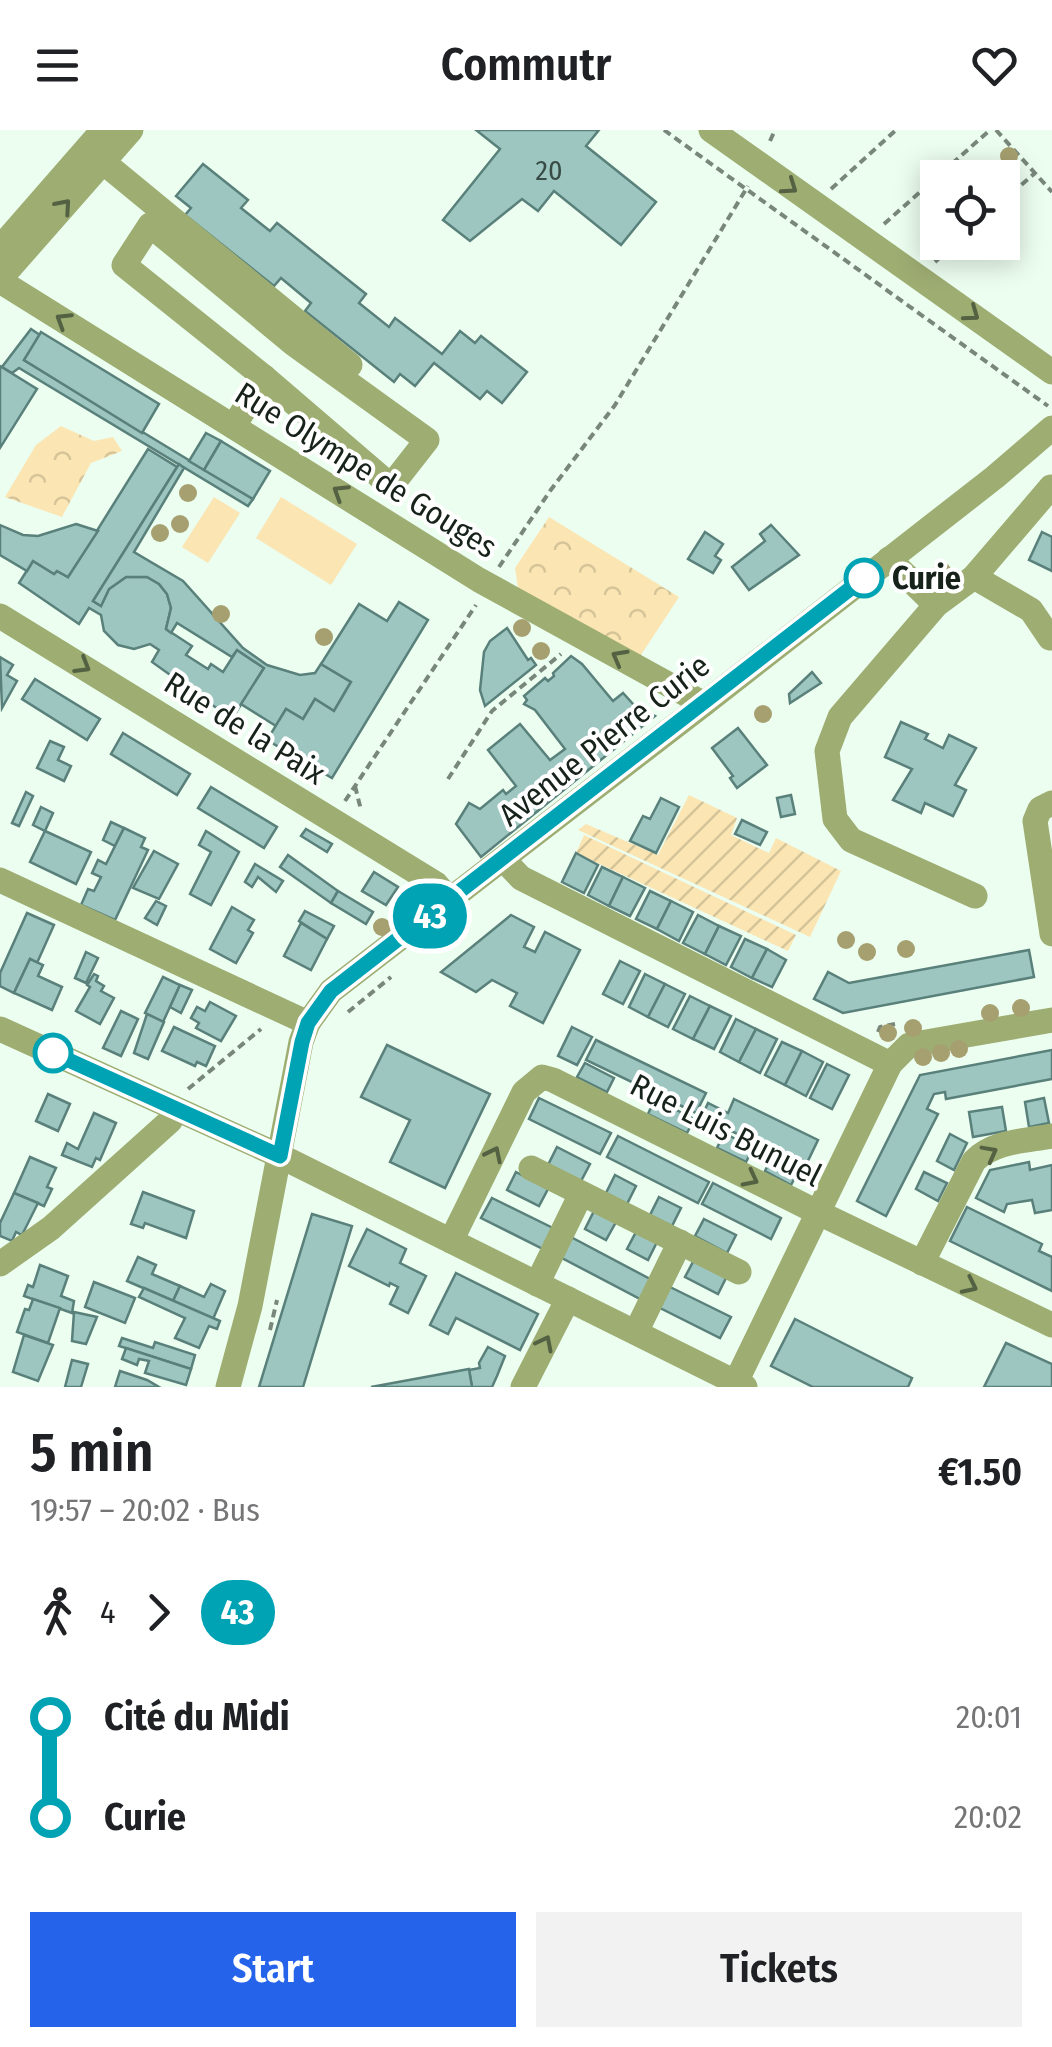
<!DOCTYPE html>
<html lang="en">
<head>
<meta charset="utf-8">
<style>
	body { margin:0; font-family:"Fira Sans Condensed",sans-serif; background:#f2f2f2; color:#202124; height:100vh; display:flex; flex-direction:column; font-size:38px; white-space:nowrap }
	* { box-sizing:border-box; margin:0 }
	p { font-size:32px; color:#757577 }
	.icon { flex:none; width:55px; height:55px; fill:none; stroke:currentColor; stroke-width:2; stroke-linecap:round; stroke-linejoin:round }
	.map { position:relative; height:1257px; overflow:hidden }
	.drawer { display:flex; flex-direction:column; background:#fff; flex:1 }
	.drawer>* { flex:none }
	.badge { padding:0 20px; border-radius:32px; font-size:35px; line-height:65px }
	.buttons { position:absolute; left:920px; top:30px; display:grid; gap:20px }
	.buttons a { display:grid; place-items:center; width:100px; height:100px; border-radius:0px; background:#fff; box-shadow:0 5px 25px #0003; font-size:50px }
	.map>.badge { position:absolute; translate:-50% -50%; box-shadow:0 0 0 5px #fff }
	.legs { display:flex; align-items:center; gap:15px; height:110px; padding:0 30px; font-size:32px }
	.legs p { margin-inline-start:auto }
	.summary { display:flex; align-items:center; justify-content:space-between; height:170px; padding:0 30px }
	h1 { font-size:55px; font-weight:600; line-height:75px }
	.button { display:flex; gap:20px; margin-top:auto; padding:20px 30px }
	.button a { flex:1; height:115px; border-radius:0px; background:#2563eb; color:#fff; font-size:40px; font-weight:600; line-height:115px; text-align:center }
	.button a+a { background:#f2f2f2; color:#202124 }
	ul { padding:0 30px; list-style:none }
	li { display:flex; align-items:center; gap:35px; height:100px; font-size:38px }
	li i { display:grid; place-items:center; width:15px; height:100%; margin:0 12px; background:currentColor }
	li i::after { content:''; width:25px; height:25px; margin:-12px; border:8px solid; border-radius:50%; background:#fff }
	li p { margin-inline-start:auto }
	li:first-child i { background:linear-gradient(#0000 50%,currentColor 0) }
	li:last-child i { background:linear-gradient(currentColor 50%,#0000 0) }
	header { display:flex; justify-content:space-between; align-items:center; height:130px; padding:0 30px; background:#fff; font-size:45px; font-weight:600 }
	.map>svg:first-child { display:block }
</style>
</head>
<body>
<header><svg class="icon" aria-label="menu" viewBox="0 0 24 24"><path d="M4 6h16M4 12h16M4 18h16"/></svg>Commutr<svg class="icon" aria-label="heart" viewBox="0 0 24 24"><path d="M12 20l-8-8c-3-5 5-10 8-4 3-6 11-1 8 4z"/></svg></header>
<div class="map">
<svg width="1052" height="1257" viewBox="0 0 1052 1257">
	<defs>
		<pattern id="forest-crowns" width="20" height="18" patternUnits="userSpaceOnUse" patternTransform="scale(2.5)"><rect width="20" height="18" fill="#fae5b3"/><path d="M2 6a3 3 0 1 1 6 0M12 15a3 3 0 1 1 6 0" fill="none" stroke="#d6c499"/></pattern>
		<pattern id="garden-furrows" width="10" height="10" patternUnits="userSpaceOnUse" patternTransform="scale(2.5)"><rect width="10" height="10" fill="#fae5b3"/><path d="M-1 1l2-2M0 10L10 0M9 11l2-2" fill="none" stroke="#d6c499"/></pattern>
	</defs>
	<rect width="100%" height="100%" fill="#ecfef0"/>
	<!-- forest -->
	<g fill="url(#forest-crowns)">
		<polygon points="61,296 94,311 113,307 122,321 91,333 62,387 5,367 36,315"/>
		<polygon points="549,387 679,467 639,528 518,458 515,438"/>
	</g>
	<!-- garden -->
	<g fill="url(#garden-furrows)">
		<polygon points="689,665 737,688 731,705 769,723 776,708 841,741 810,807 578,700 586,694 658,725"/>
		<polygon points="584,705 796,805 788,821 576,723"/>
	</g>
	<!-- pitch -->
	<g fill="#fae5b3">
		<polygon points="214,367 240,383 208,433 182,417"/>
		<polygon points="281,367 357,414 331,455 256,408"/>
	</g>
	<!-- building -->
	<g fill="#9dc6c0" stroke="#59807a" stroke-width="2.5">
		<polygon points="476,0 599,0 586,16 656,72 621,115 554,61 538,81 522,69 470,111 443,90 500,19"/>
		<polygon points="203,34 248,70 241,78 270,101 277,93 366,164 359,173 389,197 395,188 442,224 460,201 475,213 481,206 527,242 502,273 487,261 480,269 434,233 415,256 400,244 394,252 305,181 311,173 281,148 274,156 185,85 191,78 176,66"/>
		<polygon points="31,199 40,205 24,230 253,369 248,376 19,238 12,243 2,237"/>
		<polygon points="41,202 159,274 142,303 24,230"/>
		<polygon points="0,236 37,259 0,318"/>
		<polygon points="206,303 221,311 204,340 189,331"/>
		<polygon points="221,311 270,341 253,369 204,340"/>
		<polygon points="148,319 177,337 93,471 101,476 109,459 126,447 147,447 159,454 167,464 171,478 166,499 192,516 186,525 208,539 211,534 223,542 237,520 264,538 232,589 152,532 159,520 150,514 134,519 118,515 104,501 101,485 89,478 79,494 19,453 33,431 54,444 57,441 68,447"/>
		<polygon points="179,334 184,338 134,422 183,451 243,518 267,535 300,545 315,543 321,534 351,552 334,581 315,569 303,589 286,579 276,596 241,574 264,538 237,520 232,527 177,493 171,503 166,499 171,478 167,464 159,454 147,447 126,447 109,459 101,476 93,471"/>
		<polygon points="76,394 98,401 68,447 57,441 54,444 33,431 27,441 0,425 0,395 23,405 38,406"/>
		<polygon points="771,395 799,425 749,460 732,437 765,411 760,404"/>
		<polygon points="705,402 723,414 715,426 721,430 713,443 688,429"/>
		<polygon points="1042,402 1052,407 1052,441 1029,430"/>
		<polygon points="399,472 428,490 332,648 267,610 286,579 303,589 315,569 334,581 351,552 321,534 359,474 387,491"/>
		<polygon points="507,498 528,530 531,528 536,535 485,576 480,560 484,522 490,511"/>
		<polygon points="571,526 582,534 613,571 623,563 634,575 655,586 481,727 456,694 469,673 480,679 503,660 506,664 516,656 488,620 520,594 550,630 565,619 535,580 524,574 527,570 524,566 545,548 548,551 554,546 553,543"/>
		<polygon points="0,527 13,535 7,545 17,551 2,578"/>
		<polygon points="812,542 821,553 790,573 789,564"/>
		<polygon points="35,549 100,589 87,610 22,569"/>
		<polygon points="901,592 928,604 925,609 943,618 949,605 976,618 955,655 966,660 953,686 925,673 921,683 893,670 912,639 885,627"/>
		<polygon points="738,598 767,635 737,658 730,648 733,646 712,618"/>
		<polygon points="123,603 190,644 177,665 111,624"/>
		<polygon points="50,611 64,617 58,630 71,636 64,651 37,638"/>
		<polygon points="211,657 277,697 264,718 198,678"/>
		<polygon points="26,662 33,666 19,696 12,693"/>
		<polygon points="791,665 795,684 781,687 777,668"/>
		<polygon points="661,668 679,677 656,723 630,711 643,686 650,689"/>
		<polygon points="41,677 53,683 45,701 33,695"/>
		<polygon points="742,690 767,702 760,715 735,704"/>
		<polygon points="111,692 124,698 115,716 103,710"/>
		<polygon points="124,698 145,708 141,717 148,720 115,790 81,775 88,759 94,761 101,747 92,743 98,730 106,734"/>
		<polygon points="306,699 332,714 327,722 301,706"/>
		<polygon points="45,701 91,722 76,754 30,732"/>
		<polygon points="206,701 239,722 211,775 190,764 211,722 199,715"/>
		<polygon points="154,721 178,734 159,769 133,758"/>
		<polygon points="576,723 598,735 584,763 562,752"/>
		<polygon points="288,725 338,761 331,773 280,737"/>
		<polygon points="255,734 283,751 276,762 258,747 252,757 245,752"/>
		<polygon points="602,737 623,747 609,776 588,765"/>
		<polygon points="374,742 398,757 386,775 362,761"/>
		<polygon points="623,747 645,758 630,786 609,776"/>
		<polygon points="338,761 373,782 366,794 331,773"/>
		<polygon points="650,761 671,771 657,799 636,789"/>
		<polygon points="156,771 166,776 157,795 145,788"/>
		<polygon points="671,771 693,782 679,811 657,799"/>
		<polygon points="232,777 254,790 248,800 253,803 236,833 210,819"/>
		<polygon points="305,781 334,796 327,809 299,791"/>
		<polygon points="27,783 54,795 37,833 30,829 14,863 0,856 0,843"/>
		<polygon points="511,785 534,797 524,817 535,822 545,802 580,820 543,893 510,876 517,863 492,850 476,862 441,842"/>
		<polygon points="698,785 719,796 705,824 683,813"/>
		<polygon points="301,793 327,809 311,840 284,826"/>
		<polygon points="719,796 741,806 726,835 705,824"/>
		<polygon points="745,809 767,819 752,848 731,837"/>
		<polygon points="767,819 786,830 772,857 752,848"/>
		<polygon points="1029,820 1034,847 843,883 814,869 828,842 849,853"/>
		<polygon points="86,822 98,828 86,853 75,848"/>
		<polygon points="30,829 43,835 38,846 62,857 52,880 14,863"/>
		<polygon points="620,831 640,841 623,874 603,864"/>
		<polygon points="94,844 98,846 96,851 104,856 101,861 114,868 100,894 76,881 90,857 87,855"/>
		<polygon points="645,844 665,854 648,887 629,877"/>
		<polygon points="163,847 180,855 163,892 145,883"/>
		<polygon points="665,854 685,864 668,897 648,887"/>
		<polygon points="180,855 192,860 181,883 170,877"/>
		<polygon points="690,866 710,876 693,909 673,899"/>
		<polygon points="210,872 236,886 221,911 196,898 199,893 191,888 197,877 205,881"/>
		<polygon points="710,876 731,886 714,919 693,909"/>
		<polygon points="121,881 138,889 121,926 103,918"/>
		<polygon points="147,884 164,892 148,929 134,923"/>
		<polygon points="736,889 756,899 739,932 720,922"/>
		<polygon points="174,897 215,916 206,936 197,932 195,936 162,921"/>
		<polygon points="572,897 592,907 577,935 558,926"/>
		<polygon points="756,899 777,909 760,943 739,932"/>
		<polygon points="596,910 706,963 696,983 586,930"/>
		<polygon points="782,912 802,921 785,955 765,945"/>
		<polygon points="387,915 490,964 445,1058 390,1032 410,990 361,967"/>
		<polygon points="1052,920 1052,949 946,969 945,962 934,964 927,979 938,984 886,1086 857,1071 920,945"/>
		<polygon points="802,921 823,932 806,966 785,955"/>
		<polygon points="585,933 614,948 607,962 577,947"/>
		<polygon points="827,934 849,945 832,979 810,968"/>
		<polygon points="48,964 70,974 58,1001 36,991"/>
		<polygon points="539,968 611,1003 600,1024 529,989"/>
		<polygon points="1044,968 1049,993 1029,997 1025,972"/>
		<polygon points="655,969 694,989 687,1003 648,984"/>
		<polygon points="734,969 818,1010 805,1037 721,996 717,1005 698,995 708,973 728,983"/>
		<polygon points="1002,977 1006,1001 973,1007 969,982"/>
		<polygon points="94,983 116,993 100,1030 96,1028 92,1037 62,1025 67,1013 78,1019"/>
		<polygon points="724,1003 753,1018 746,1032 717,1018"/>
		<polygon points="950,1004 967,1013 954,1040 937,1031"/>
		<polygon points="618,1006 709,1052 698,1073 607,1027"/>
		<polygon points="557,1017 590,1034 581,1051 548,1035"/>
		<polygon points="30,1027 56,1038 47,1057 52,1059 44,1076 14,1063"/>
		<polygon points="772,1027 799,1040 791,1055 765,1041"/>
		<polygon points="1029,1032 1030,1040 1052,1035 1052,1080 1035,1083 1032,1070 1007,1074 1004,1082 976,1068 990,1040"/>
		<polygon points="516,1042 548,1059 539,1076 507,1060"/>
		<polygon points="924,1042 947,1053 938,1071 916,1059"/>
		<polygon points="615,1045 636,1056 627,1074 606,1063"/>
		<polygon points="713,1053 781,1088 771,1109 702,1074"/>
		<polygon points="143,1062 194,1081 186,1108 145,1093 143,1098 131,1094"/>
		<polygon points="14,1063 38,1073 22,1105 16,1102 12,1111 0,1106 0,1093"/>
		<polygon points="659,1067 681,1078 672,1096 650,1085"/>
		<polygon points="492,1068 555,1099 545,1120 481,1088"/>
		<polygon points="967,1077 1042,1114 1039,1121 1052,1127 1052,1161 950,1111"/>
		<polygon points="594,1081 616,1092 606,1110 585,1099"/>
		<polygon points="312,1084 352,1096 303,1257 259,1257"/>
		<polygon points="704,1089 736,1105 727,1123 695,1106"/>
		<polygon points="367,1099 406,1119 400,1133 426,1146 408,1183 390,1174 398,1157 390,1153 389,1156 349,1136"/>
		<polygon points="636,1102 657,1112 648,1130 627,1119"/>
		<polygon points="569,1106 652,1150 642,1170 558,1126"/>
		<polygon points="138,1127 156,1135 152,1144 180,1156 173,1171 127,1151"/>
		<polygon points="694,1130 727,1146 718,1164 685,1147"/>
		<polygon points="40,1135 68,1146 61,1166 74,1171 72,1183 24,1166 28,1155 33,1157"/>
		<polygon points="456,1143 538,1184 520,1220 456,1188 448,1204 430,1195"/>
		<polygon points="94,1152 135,1168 125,1193 85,1177"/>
		<polygon points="211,1154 225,1161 213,1189 173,1171 180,1156 204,1167"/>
		<polygon points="668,1156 731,1187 720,1208 658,1177"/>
		<polygon points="144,1158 220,1191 217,1199 209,1196 199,1218 175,1208 185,1188 139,1167"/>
		<polygon points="33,1169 60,1178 48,1213 17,1202 25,1179 29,1180"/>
		<polygon points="74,1182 97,1187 86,1214 72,1211"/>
		<polygon points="795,1189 912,1248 908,1257 813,1257 771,1236"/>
		<polygon points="24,1205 53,1215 38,1251 13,1242"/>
		<polygon points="122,1208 153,1218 155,1212 195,1225 191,1239 119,1216"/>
		<polygon points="1006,1213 1052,1234 1052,1257 984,1257"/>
		<polygon points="488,1217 505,1226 497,1246 492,1257 472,1257 469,1240 480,1238 479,1233"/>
		<polygon points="126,1218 191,1239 186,1255 145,1243 149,1231 139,1229 137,1235 122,1229"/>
		<polygon points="72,1230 88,1234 81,1257 65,1257"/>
		<polygon points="469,1239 472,1257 371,1257"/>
		<polygon points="120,1241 147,1250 159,1257 115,1257"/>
	</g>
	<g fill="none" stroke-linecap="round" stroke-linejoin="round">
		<!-- path -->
		<g stroke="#78867b" stroke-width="4" stroke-dasharray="8 5" stroke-linecap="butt">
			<polyline points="664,0 1048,276"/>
			<polyline points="996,0 1052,62"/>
			<polyline points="770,11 775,0"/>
			<polyline points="831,59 896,0"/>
			<polyline points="1002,72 1035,43"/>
			<polyline points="884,94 990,0"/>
			<polyline points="935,132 956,112"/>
			<polyline points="499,437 550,361 615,275 748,56"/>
			<polyline points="448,649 492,581 561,524"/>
			<polyline points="355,656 361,680"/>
			<polyline points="345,671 476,475"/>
			<polyline points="348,882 391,847"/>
			<polyline points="878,902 880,897 895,894"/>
			<polyline points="188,959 261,899"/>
			<polyline points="270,1200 277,1170"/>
		</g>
		<!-- minor -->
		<g stroke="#9ead72" stroke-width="25">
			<polyline points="711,0 1052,242"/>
			<polyline points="103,32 350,235"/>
			<polygon points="150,95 294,214 427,310 391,356 264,247 124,135"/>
			<polyline points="0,118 103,0"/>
			<polyline points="0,149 131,0"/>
			<polyline points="0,151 479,450 704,574"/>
			<polyline points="234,296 264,247"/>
			<polyline points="889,429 936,475"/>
			<polyline points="974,447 1031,480 1050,508"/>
			<polyline points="0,486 436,754 450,770"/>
			<polyline points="1052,673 1040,679 1035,691 1052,804"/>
			<polyline points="503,729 521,748 890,934"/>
			<polyline points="0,750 308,893"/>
			<polyline points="975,766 851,710 835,689 827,621 840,587 936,475 974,447 1051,357"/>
			<polyline points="0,899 280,1026 745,1257"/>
			<polyline points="531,1038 739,1142"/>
			<polyline points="451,1111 524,962 542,947 553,950 819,1083 1052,1195"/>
			<path d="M922,1133L974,1031C994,1011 1025,1011 1052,1006"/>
			<polyline points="0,1134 51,1098 170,991 176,980"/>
			<polyline points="537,1154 581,1064"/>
			<polyline points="636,1202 680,1112"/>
			<polyline points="736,1252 890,934 909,915 1052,890"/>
			<polyline points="228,1257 250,1176 301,912 308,893 331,861 704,574 995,347 1052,298"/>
			<polyline points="523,1257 568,1169"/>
		</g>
	</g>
	<!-- trees -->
	<g fill="#a6a070">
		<circle cx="1009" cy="26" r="9"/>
		<circle cx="188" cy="363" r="9"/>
		<circle cx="180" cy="394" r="9"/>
		<circle cx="160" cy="403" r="9"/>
		<circle cx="942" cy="441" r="9"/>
		<circle cx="221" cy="484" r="9"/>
		<circle cx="522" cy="498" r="9"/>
		<circle cx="324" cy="507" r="9"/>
		<circle cx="541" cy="521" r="9"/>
		<circle cx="763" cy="584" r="9"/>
		<circle cx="382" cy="797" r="9"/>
		<circle cx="846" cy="810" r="9"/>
		<circle cx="906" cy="819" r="9"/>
		<circle cx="867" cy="822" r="9"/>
		<circle cx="1021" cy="878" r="9"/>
		<circle cx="990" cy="883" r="9"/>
		<circle cx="913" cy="898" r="9"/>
		<circle cx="888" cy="903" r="9"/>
		<circle cx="959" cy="919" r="9"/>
		<circle cx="941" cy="923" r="9"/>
		<circle cx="923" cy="927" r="9"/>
	</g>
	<!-- one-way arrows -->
	<defs><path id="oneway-chevron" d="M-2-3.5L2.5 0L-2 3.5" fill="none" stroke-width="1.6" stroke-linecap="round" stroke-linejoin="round" transform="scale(2.5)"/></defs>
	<g stroke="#546142">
		<use href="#oneway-chevron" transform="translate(790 57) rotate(35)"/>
		<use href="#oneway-chevron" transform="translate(64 76) rotate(-49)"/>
		<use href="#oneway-chevron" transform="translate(972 184) rotate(36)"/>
		<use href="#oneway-chevron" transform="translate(63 190) rotate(-148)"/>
		<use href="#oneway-chevron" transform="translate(340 362) rotate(-148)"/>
		<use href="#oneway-chevron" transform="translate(619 527) rotate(-151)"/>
		<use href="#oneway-chevron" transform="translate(83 536) rotate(31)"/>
		<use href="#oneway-chevron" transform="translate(990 1023) rotate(-28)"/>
		<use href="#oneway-chevron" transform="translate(494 1024) rotate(-64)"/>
		<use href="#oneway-chevron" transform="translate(751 1049) rotate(27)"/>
		<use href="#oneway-chevron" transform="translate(970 1156) rotate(26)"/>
		<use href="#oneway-chevron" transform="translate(545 1213) rotate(-63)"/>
	</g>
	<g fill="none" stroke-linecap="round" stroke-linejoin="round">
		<!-- line-1 casing -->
		<g stroke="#fff" stroke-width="22">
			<polyline id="line-1" points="53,923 280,1026 302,912 308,893 331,861 864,448"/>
		</g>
		<!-- line-1 -->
		<use href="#line-1" stroke="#00a3b4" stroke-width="15"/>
	</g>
	<!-- markers -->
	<g fill="#fff" stroke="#00a3b4" stroke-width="5">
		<circle cx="864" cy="448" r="18"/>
		<circle cx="53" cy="923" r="18"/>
	</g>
	<g text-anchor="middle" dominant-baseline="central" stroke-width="8" stroke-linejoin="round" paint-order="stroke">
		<!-- number labels -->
		<g font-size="28" fill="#384b44">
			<text x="549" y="40">20</text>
		</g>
		<!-- street labels -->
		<g font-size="32" fill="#17221a" stroke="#fff">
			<text transform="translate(366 340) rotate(32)">Rue Olympe de Gouges</text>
			<text transform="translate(245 598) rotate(32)">Rue de la Paix</text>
			<text transform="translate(604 610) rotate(-38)">Avenue Pierre Curie</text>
			<text transform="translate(726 1000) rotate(27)">Rue Luis Bunuel</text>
		</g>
		<!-- stop labels -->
		<g font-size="32" font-weight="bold" fill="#17221a" stroke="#fff" text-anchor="start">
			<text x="892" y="448">Curie</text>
		</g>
	</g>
</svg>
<div class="buttons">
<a><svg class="icon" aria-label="locate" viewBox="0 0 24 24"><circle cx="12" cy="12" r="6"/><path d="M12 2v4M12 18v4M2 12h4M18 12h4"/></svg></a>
</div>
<b class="badge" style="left:430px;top:786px;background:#00a3b4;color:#fff">43</b>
</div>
<section class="drawer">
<div class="summary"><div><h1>5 min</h1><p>19:57 – 20:02 · Bus</p></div><b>€1.50</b></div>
<div class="legs"><svg class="icon" aria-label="walk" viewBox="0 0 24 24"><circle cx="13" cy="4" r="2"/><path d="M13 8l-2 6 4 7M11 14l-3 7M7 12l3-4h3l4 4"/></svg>4<svg class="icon" aria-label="forward" viewBox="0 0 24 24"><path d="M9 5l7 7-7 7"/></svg><b class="badge" style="background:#00a3b4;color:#fff">43</b></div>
<ul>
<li><i style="color:#00a3b4"></i><b>Cité du Midi</b><p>20:01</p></li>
<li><i style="color:#00a3b4"></i><b>Curie</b><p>20:02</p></li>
</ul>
<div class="button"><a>Start</a><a>Tickets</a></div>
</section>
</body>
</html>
